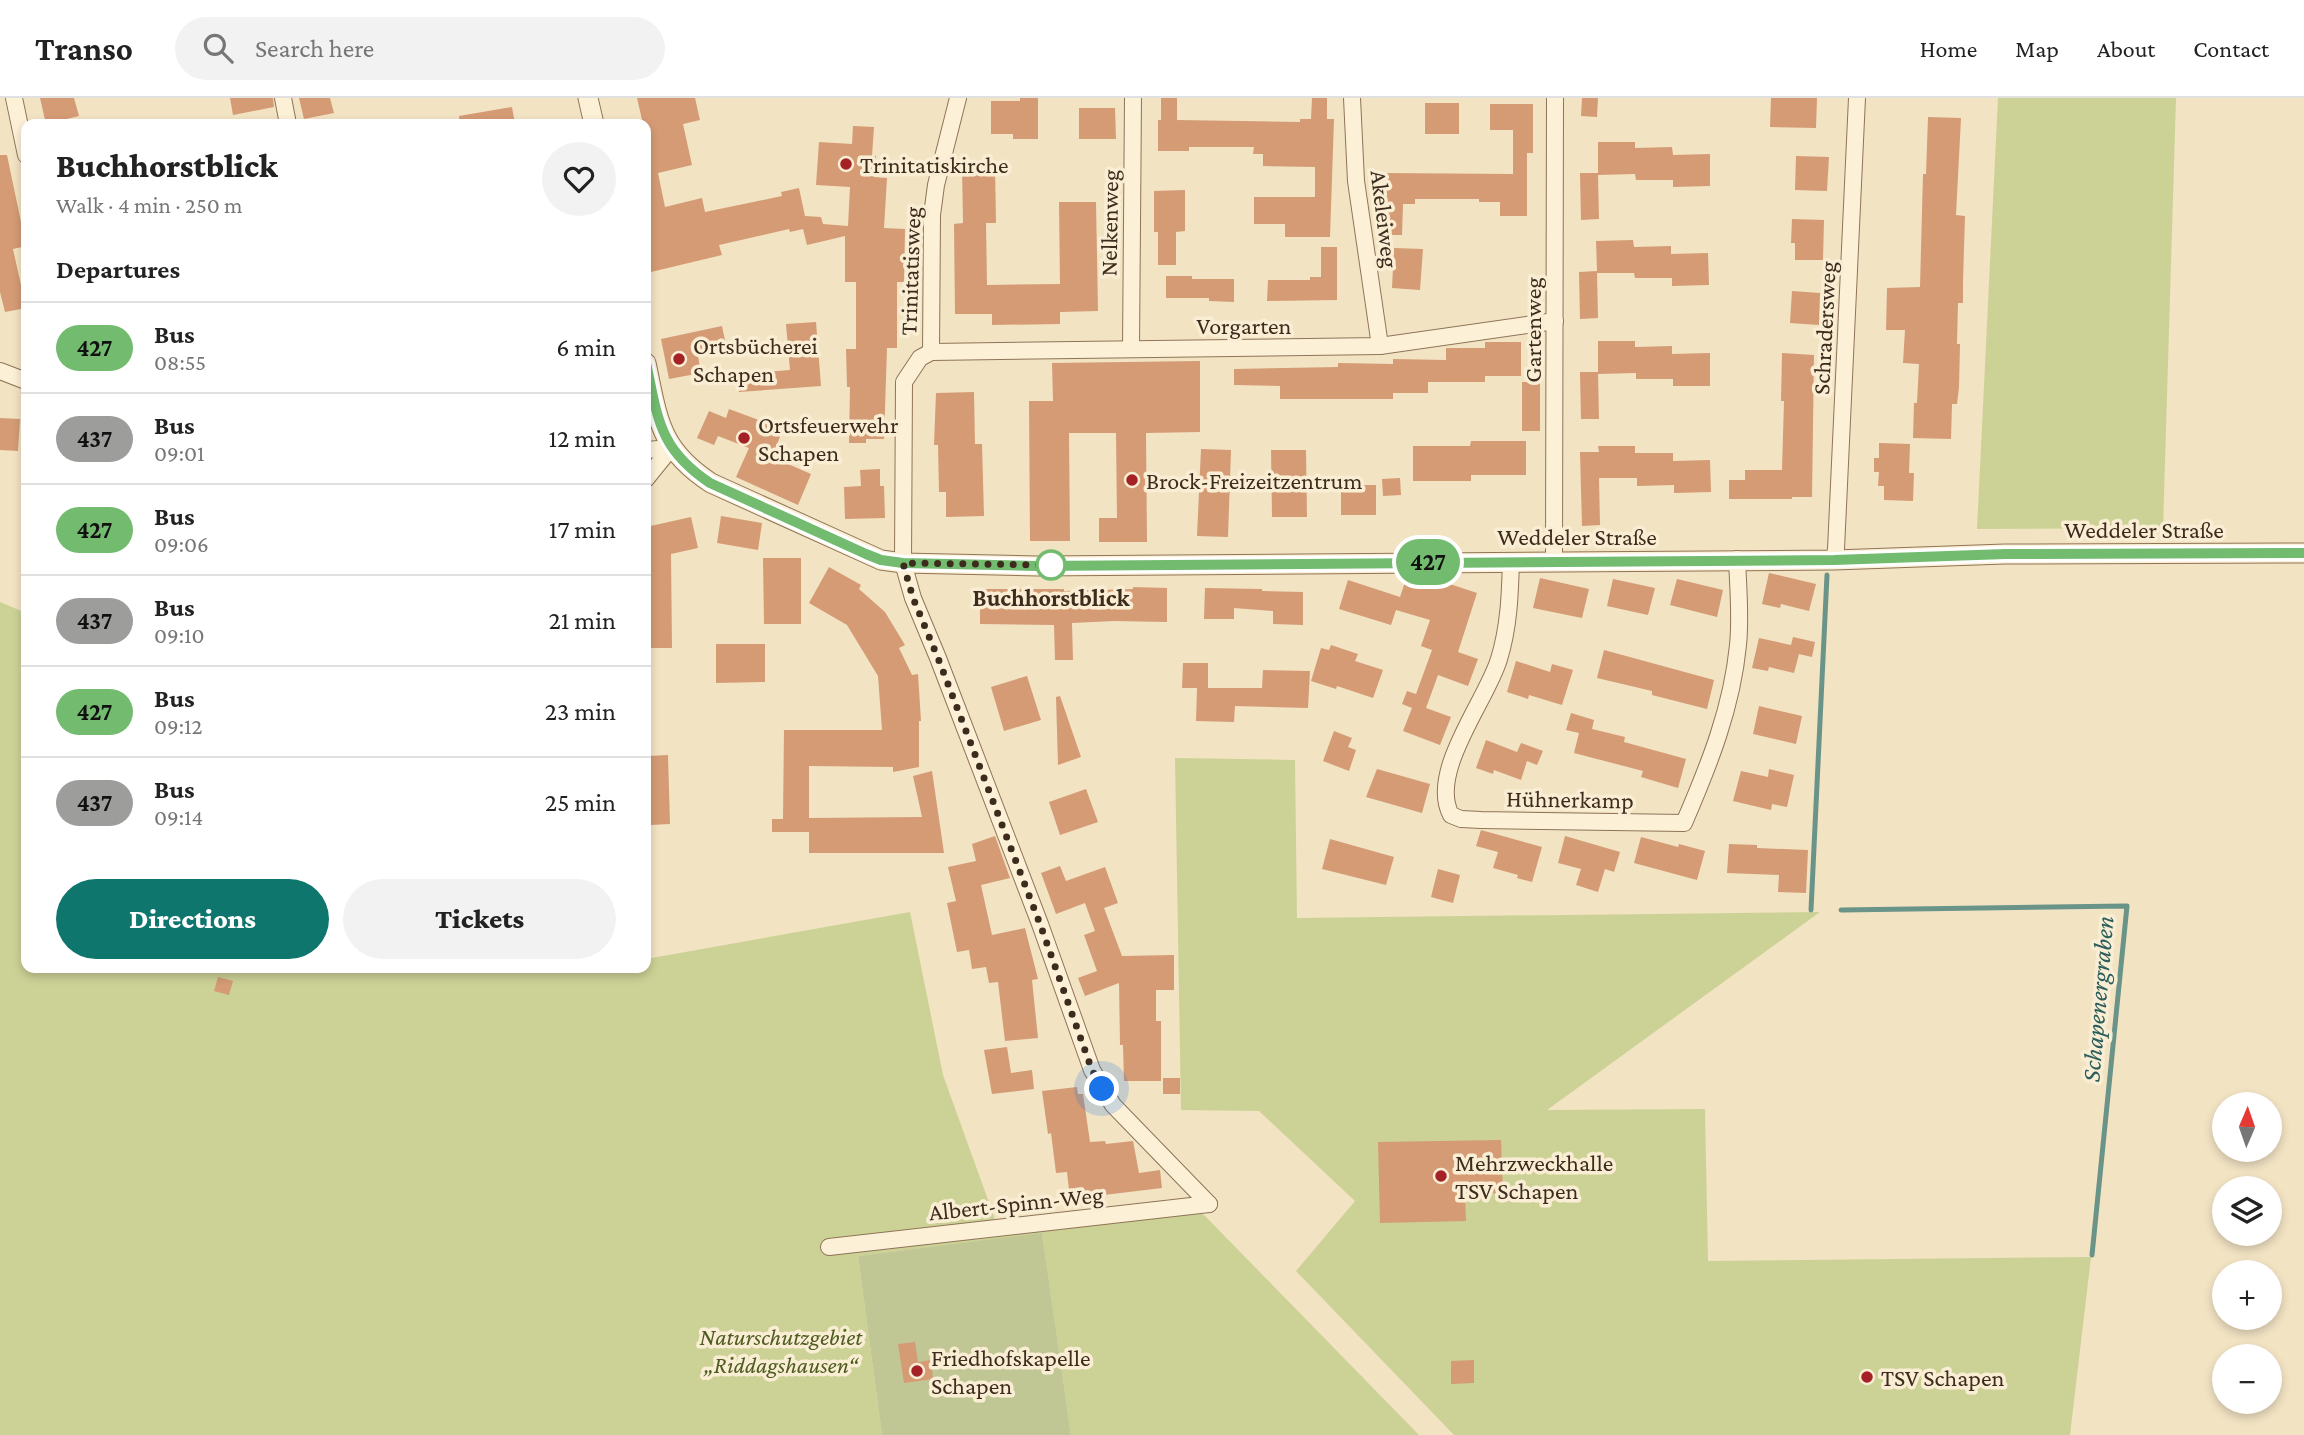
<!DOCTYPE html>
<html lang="en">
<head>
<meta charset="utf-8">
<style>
	body { margin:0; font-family:"Crimson Pro",serif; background:#f2f2f2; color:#222; height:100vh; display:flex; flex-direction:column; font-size:26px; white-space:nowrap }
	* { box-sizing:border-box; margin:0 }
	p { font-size:23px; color:#767676 }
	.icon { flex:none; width:38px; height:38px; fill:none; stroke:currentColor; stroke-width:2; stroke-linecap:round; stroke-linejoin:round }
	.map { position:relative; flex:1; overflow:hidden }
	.panel { position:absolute; left:21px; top:21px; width:630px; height:854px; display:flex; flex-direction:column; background:#fff; border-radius:14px; box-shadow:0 4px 10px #0003 }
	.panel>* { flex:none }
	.badge { padding:0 14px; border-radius:23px; font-size:24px; line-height:46px }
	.needle { width:46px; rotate:2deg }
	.controls { position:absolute; left:2212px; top:994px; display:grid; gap:14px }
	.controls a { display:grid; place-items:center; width:70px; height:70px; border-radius:50%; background:#fff; box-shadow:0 4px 10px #0003; font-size:35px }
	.you { position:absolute; width:35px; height:35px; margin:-18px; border:5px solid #fff; border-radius:50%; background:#1a73e8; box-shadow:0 0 0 10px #1a73e833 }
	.map>.badge { position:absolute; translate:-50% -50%; box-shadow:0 0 0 4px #fff }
	h2 { padding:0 35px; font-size:26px; line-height:63px }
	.round { display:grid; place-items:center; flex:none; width:74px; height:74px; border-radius:37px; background:#f2f2f2 }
	.headline { display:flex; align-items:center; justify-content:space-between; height:119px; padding:0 35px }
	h1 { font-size:33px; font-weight:800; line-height:52px }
	.button { display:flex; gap:14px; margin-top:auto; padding:14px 35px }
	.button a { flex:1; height:80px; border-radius:42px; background:#0f766e; color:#fff; font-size:28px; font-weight:800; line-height:80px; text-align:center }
	.button a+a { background:#f2f2f2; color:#222 }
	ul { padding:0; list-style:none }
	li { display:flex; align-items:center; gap:21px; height:91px; padding:0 35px; border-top:2px solid #e0e0e0 }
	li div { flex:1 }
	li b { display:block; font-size:26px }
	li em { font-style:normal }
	li .badge { min-width:77px; font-weight:700; text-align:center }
	header { display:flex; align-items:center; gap:42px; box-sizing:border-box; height:98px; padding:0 35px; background:#fff; border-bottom:2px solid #e0e0e0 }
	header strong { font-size:33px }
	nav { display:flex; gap:38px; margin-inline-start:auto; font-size:24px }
	.search { width:490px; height:63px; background:#f2f2f2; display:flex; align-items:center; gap:18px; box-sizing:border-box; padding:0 24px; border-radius:38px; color:#767676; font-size:26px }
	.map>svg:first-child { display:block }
</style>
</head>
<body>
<header>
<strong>Transo</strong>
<div class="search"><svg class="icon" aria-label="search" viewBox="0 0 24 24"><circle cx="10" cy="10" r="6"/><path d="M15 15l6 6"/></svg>Search here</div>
<nav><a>Home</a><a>Map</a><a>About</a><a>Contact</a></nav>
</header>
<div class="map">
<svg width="2304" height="1337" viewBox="0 0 2304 1337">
	<rect width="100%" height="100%" fill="#f2e3c3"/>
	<!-- green -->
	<g fill="#ccd296">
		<polygon points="1998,0 2176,0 2163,430 1977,431"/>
		<polygon points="0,504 26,515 26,870 646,870 646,861 910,814 943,977 996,1124 1182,1102 1205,1118 1419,1337 1071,1337 1042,1136 858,1158 882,1337 0,1337"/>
		<polygon points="1175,660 1295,662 1297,820 1820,814 1547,1012 1705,1011 1708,1163 2091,1159 2070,1337 1454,1337 1296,1173 1355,1103 1259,1013 1181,1012"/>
	</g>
	<!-- cemetery -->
	<polygon fill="#c1c695" points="1042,1135 1071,1337 882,1337 858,1158"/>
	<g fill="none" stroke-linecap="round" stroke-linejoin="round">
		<!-- stream -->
		<g stroke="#6b9489" stroke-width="5">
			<polyline points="1811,812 1827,477"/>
			<polyline points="1841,812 2127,808 2092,1157"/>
		</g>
	</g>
	<!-- building -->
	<g fill="#d49b75">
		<polygon points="40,0 74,0 79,18 46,26"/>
		<polygon points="230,0 273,0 274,9 233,17"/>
		<polygon points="299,0 330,0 334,15 304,21"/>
		<polygon points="637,0 695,0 700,22 683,26 692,67 658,75 665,109 702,100 705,114 782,98 781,94 799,90 805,118 821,119 823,126 848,128 850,89 816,87 819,44 852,46 853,28 874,29 872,58 876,58 874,79 887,80 884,130 905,131 904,184 897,184 897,250 887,250 884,341 866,341 866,345 849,345 850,289 847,289 846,251 856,251 856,184 845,184 845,138 807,147 803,131 790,134 789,131 719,147 722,157 651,174 646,153 646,26 643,26"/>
		<polygon points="1020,0 1038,0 1038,41 1013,41 1013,36 991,36 991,3 1020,3"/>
		<polygon points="1161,0 1177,0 1177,22 1300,24 1300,21 1311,21 1312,0 1327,0 1327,21 1334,21 1330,139 1285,139 1285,126 1254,126 1254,99 1315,99 1315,69 1263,68 1263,56 1253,56 1254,49 1189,49 1189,53 1158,53 1158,22 1161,22"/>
		<polygon points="1582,0 1598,0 1597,19 1581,18"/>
		<polygon points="1771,0 1817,0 1816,30 1770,29"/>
		<rect x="1425" y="5" width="34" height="31"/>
		<polygon points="1490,6 1533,6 1533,55 1527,55 1527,118 1500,118 1500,104 1479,104 1479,101 1415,101 1415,106 1403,106 1402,137 1384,137 1385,106 1382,106 1382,75 1513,76 1513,32 1490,32"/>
		<polygon points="512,9 515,26 460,26 459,18"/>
		<polygon points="1079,10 1115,10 1116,41 1079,41"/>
		<polygon points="1928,19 1961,20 1956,117 1965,118 1963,183 1963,205 1958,205 1957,246 1960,246 1959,289 1957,306 1952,306 1951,341 1913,340 1914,305 1917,305 1919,266 1903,265 1905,232 1886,232 1887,190 1920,189 1923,76 1926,76"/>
		<polygon points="1598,44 1635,44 1635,50 1672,49 1673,57 1710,56 1710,88 1673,89 1673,82 1636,82 1635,76 1598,77 1599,121 1581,122 1580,75 1598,75"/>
		<polygon points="0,57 7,57 26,148 13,151 26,210 5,214 0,194"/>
		<polygon points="1796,58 1829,59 1827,93 1795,92"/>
		<polygon points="995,68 996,125 986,125 987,187 1060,186 1059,104 1096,104 1098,213 1060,214 1060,226 992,227 992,216 955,216 954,126 963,125 962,69"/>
		<polygon points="1185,92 1185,133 1176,134 1176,167 1158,167 1158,134 1154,134 1154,93"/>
		<polygon points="1792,121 1824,122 1823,162 1795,162 1795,145 1791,145"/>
		<polygon points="1633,142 1634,149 1671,148 1671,156 1708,155 1709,187 1672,188 1672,180 1635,180 1634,175 1597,175 1598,220 1580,221 1579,174 1597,173 1596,143"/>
		<polygon points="1321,149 1337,149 1337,202 1267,203 1268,182 1310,182 1310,179 1321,179"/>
		<polygon points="1394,150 1423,151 1420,192 1392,190"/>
		<polygon points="1166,178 1192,178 1192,181 1234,181 1234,204 1209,203 1209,200 1166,200"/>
		<polygon points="1792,193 1820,195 1819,227 1790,225"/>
		<polygon points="816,224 821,288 739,294 738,276 790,272 786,226"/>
		<polygon points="722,228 727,252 698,258 701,275 669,281 661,241"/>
		<polygon points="1598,243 1635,243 1635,249 1672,248 1672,256 1710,255 1710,288 1673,288 1673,281 1636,281 1636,275 1598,276"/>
		<polygon points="1485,244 1521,244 1521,278 1485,278 1485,284 1428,284 1428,295 1393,295 1393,301 1280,301 1280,288 1234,287 1234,271 1338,269 1338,265 1393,266 1393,261 1446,262 1446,250 1485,250"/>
		<polygon points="1782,255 1814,257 1812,399 1792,399 1792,401 1729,401 1729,382 1745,382 1745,372 1782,372 1784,303 1781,303"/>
		<polygon points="1200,263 1200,334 1146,335 1147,444 1099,444 1099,420 1117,420 1116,335 1069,335 1070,443 1030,443 1029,303 1053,303 1052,265"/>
		<polygon points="1580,274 1598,274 1599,321 1581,321"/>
		<rect x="1522" y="284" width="18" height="49"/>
		<polygon points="974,294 975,346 982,346 984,418 946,419 946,394 939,394 938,347 934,347 936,295"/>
		<polygon points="729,311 783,331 772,359 811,376 798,407 736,379 749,350 718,338 714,347 697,340 709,313 726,320"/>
		<polygon points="0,320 20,321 18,353 0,352"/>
		<polygon points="1471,343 1526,343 1526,377 1471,377 1471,383 1413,383 1413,348 1470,348"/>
		<polygon points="1879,345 1910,346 1909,375 1914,375 1913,403 1884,402 1884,388 1878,388 1879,374 1874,374 1874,360 1879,360"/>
		<polygon points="1598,348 1635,348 1635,355 1673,355 1673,363 1710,362 1711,394 1674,395 1674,387 1637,388 1637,380 1599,380 1600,427 1582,428 1580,354 1599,354"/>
		<polygon points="1201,351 1231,352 1228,439 1197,438"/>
		<polygon points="1271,352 1306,352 1307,419 1272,419"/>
		<polygon points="880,371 880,388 884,388 885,420 845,421 844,389 861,388 860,372"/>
		<polygon points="1400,380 1401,397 1383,398 1382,381"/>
		<rect x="1341" y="387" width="35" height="30"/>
		<polygon points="721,418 762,425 758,452 717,445"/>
		<polygon points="691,419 698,450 671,456 672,550 648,550 646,444 649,443 646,429"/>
		<polygon points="763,460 801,460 801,526 764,526"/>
		<polygon points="829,469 861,487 859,491 885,514 905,547 899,550 912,577 918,576 921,623 919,623 919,669 893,674 893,669 809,668 809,720 922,719 913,678 932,673 944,755 809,755 809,734 772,734 772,721 783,721 784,632 882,632 878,578 847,527 809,505"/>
		<polygon points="1769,475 1816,486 1809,513 1781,506 1780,510 1762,506"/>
		<polygon points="1407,478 1421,482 1422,479 1434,483 1435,481 1477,495 1458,554 1478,561 1468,588 1438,577 1426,610 1451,619 1440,647 1403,633 1412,610 1402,606 1407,593 1416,596 1432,552 1421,548 1430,522 1396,512 1391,527 1339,511 1348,482 1400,499"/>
		<polygon points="1540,480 1589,491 1582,520 1533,510"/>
		<polygon points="1613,481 1655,490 1648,517 1607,508"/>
		<polygon points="1677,481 1723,492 1717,519 1670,507"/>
		<polygon points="1133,489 1167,490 1167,524 1114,523 1072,525 1073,562 1055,562 1054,527 980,526 980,491 1064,491 1064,493 1133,491"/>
		<polygon points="1205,490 1262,491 1262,493 1303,494 1303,527 1273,526 1273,513 1234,510 1234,521 1204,521"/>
		<polygon points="1793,539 1815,544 1812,559 1799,556 1794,575 1769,569 1768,573 1752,570 1759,540 1791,547"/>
		<polygon points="716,546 765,546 765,584 716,585"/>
		<polygon points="1331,547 1358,556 1355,563 1383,572 1373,600 1337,588 1336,591 1311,583 1321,550 1329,552"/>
		<polygon points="1604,552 1714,582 1707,611 1652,597 1652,593 1597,580"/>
		<polygon points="1516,563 1550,574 1552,566 1573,572 1562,607 1529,597 1528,601 1507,594"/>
		<polygon points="1183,565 1208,565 1208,590 1262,590 1263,572 1310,573 1308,610 1235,608 1234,624 1196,623 1197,590 1182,590"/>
		<polygon points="1027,578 1041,622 1004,633 991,589"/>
		<polygon points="1060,598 1081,659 1058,667 1056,599"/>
		<polygon points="1759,608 1802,618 1796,646 1753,636"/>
		<polygon points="1571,615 1594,622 1592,631 1625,639 1624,644 1686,661 1678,690 1641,679 1643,673 1574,655 1579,635 1566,632"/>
		<polygon points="1334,633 1352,640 1348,649 1356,652 1349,673 1323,663"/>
		<polygon points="1486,642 1517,654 1521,645 1543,653 1537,667 1527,663 1521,682 1494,672 1493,676 1476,670"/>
		<polygon points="668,657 670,726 651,727 649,658"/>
		<polygon points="1377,671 1430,686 1422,715 1366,699"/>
		<polygon points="1769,671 1794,677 1787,709 1772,706 1771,712 1733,703 1741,673 1768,679"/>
		<polygon points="1086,691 1098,724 1060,737 1049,704"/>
		<polygon points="1481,732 1542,749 1532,784 1517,780 1518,777 1493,770 1498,754 1476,748"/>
		<polygon points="995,738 1010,780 981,787 992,837 1025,830 1038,881 1032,882 1038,940 1005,943 998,884 989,885 986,869 972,871 969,852 957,854 947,805 956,803 948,769 976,763 972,746"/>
		<polygon points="1565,738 1620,754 1614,774 1605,771 1598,794 1576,787 1581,771 1558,765"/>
		<polygon points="1641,739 1678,749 1679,746 1705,753 1697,782 1634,765"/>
		<polygon points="1330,741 1394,759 1386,787 1322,771"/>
		<polygon points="1729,746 1757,747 1757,750 1808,752 1806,795 1778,794 1779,777 1727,775"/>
		<polygon points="1060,768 1066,783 1105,769 1118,805 1104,810 1122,858 1174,857 1174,892 1156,892 1156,923 1161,923 1161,983 1124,983 1123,947 1120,947 1119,885 1085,898 1078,880 1097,873 1084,837 1095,833 1085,805 1056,816 1041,775"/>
		<polygon points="1438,771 1460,777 1453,805 1431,799"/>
		<polygon points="218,879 233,883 229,897 214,893"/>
		<polygon points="1007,949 1011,975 1032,972 1034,991 992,996 984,952"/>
		<rect x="1163" y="980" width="17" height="16"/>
		<polygon points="1077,989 1078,996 1083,996 1090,1044 1105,1043 1106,1046 1133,1043 1139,1075 1160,1072 1162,1090 1079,1100 1078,1091 1069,1092 1067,1074 1056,1075 1051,1035 1048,1036 1042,993"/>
		<polygon points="1501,1042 1503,1095 1465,1096 1466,1123 1380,1125 1378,1044"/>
		<polygon points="915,1244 918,1264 931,1262 933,1281 904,1285 898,1246"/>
		<polygon points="1474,1262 1474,1285 1451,1286 1451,1263"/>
	</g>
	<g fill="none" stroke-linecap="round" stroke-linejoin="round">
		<!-- minor casing -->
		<g stroke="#8f7458" stroke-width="18">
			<g id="minor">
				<polyline points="14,0 26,57"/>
				<polyline points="283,0 288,26"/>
				<polyline points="958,0 936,87 932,117 931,254 920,260 904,284 903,465 913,500 938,560 1040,826 1092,972 1113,1007 1209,1106"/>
				<polyline points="1352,0 1356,83 1380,248"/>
				<polyline points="1131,250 1133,0"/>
				<polyline points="931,254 1380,248 1555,223"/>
				<polyline points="0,273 26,283"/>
				<polyline points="646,352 671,350"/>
				<polyline points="646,381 671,350"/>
				<polyline points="1834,462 1836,451 1857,0"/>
				<path d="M1511,463C1510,496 1509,529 1499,561C1487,602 1428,674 1451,717L1461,721L1481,722L1684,725C1709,667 1732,610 1738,547C1741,518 1738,489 1737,461"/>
				<polyline points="1554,464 1555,0"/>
				<polyline points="829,1149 1209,1106"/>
			</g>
		</g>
		<!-- tertiary casing -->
		<g stroke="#8f7458" stroke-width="21">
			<g id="tertiary">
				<polyline points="588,0 594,26"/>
				<path d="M646,265C658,321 659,351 711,385L881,462L903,465L1037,468L1834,462L2005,456L2304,455"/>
			</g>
		</g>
		<!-- minor -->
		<use href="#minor" stroke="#fcf0d7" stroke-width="16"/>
		<!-- tertiary -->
		<use href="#tertiary" stroke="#fcf0d7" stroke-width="19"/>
	</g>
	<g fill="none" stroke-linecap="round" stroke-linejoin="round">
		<!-- line casing -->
		<g stroke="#fff" stroke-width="16">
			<path id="line" d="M646,265C658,321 659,351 710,385L866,456L881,462L903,465L1037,468L1834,462L2005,456L2304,455"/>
		</g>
		<!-- line -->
		<use href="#line" stroke="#72bb6f" stroke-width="10"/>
		<!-- walk -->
		<polyline stroke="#3d2c1d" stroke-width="7" stroke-dasharray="0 12.6" points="1051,467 903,465 913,500 938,560 1040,826 1092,972 1102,991"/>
	</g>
	<!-- markers -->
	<g fill="#a42225" stroke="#f9edd4" stroke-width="2.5">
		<circle cx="846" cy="66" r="7"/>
		<circle cx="679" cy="261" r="7"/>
		<circle cx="744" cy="340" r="7"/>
		<circle cx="1132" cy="382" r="7"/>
		<circle cx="1441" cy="1078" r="7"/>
		<circle cx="917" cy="1273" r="7"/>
		<circle cx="1867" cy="1279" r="7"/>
	</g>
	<circle fill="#fff" stroke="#72bb6f" stroke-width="3.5" cx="1051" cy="467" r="14"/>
	<g text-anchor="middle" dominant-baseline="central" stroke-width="7" stroke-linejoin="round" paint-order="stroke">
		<!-- poi labels -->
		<g font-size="24" fill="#3d2c1d" stroke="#f9edd4" text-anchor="start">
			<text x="860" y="66">Trinitatiskirche</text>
			<text x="693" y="247">Ortsbücherei<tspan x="693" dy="28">Schapen</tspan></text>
			<text x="758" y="326">Ortsfeuerwehr<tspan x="758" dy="28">Schapen</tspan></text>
			<text x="1146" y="382">Brock-Freizeitzentrum</text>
			<text x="1455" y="1064">Mehrzweckhalle<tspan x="1455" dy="28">TSV Schapen</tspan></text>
			<text x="931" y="1259">Friedhofskapelle<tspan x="931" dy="28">Schapen</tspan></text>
			<text x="1881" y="1279">TSV Schapen</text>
		</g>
		<!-- street labels -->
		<g font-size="24" fill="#3d2c1d" stroke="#f9edd4">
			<text transform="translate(1385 121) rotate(83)">Akeleiweg</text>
			<text transform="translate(1109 125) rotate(-89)">Nelkenweg</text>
			<text transform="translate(910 173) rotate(-88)">Trinitatisweg</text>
			<text x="1244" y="227">Vorgarten</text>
			<text transform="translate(1824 230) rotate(-87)">Schradersweg</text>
			<text transform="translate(1532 232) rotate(-90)">Gartenweg</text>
			<text x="2144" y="431">Weddeler Straße</text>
			<text x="1577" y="438">Weddeler Straße</text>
			<text transform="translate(1570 701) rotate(1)">Hühnerkamp</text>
			<text transform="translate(1016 1105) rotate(-6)">Albert-Spinn-Weg</text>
		</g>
		<!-- stop labels -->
		<g font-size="24" font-weight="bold" fill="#3d2c1d" stroke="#f9edd4">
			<text x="1051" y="499">Buchhorstblick</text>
		</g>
		<!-- park labels -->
		<g font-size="24" font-style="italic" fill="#4e5c22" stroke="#f9edd4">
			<text x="781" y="1238">Naturschutzgebiet<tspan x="781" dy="28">„Riddagshausen“</tspan></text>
		</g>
		<!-- water labels -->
		<g font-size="26" font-style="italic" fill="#2b5e5a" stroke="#f9edd4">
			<text transform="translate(2098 901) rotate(-85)">Schapenergraben</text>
		</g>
	</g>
</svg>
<div class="controls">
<a><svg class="needle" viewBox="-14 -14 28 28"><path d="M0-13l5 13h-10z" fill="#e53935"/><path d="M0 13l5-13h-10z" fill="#767676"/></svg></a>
<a><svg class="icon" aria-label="layers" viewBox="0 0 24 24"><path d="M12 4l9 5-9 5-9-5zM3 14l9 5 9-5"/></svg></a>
<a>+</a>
<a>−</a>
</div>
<div class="you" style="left:1102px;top:991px"></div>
<b class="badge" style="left:1428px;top:464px;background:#72bb6f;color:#111">427</b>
<section class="panel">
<div class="headline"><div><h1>Buchhorstblick</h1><p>Walk · 4 min · 250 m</p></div><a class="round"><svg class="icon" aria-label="heart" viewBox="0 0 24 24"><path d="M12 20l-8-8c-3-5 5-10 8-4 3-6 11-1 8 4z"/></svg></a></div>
<h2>Departures</h2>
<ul>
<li><span class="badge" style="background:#72bb6f;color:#111">427</span><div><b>Bus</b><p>08:55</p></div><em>6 min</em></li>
<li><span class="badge" style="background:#9d9d9c;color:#111">437</span><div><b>Bus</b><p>09:01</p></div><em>12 min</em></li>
<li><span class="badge" style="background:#72bb6f;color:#111">427</span><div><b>Bus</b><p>09:06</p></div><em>17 min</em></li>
<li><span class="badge" style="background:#9d9d9c;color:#111">437</span><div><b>Bus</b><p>09:10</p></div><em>21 min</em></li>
<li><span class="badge" style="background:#72bb6f;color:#111">427</span><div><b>Bus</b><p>09:12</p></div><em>23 min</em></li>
<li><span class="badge" style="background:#9d9d9c;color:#111">437</span><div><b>Bus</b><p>09:14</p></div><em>25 min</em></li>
</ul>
<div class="button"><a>Directions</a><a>Tickets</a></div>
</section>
</div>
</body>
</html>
